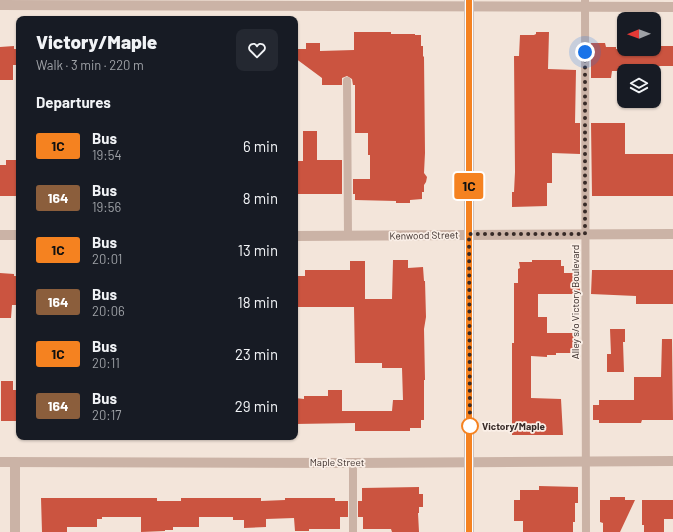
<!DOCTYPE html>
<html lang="en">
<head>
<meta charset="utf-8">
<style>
	body { margin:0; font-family:Barlow,sans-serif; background:#242831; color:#f1f3f6; height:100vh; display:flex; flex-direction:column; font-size:15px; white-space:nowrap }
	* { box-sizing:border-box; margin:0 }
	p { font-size:13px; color:#9ea1a6 }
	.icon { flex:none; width:22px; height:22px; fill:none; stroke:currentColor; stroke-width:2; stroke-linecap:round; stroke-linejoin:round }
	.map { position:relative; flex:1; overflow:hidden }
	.details { position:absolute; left:16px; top:16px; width:282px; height:424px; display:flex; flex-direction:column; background:#171b24; border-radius:8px; box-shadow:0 1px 3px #0004 }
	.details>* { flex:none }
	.badge { padding:0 8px; border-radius:3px; font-size:14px; line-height:26px }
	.needle { width:26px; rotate:269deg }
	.fabs { position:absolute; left:617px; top:12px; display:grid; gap:8px }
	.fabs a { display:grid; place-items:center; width:44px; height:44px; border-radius:8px; background:#171b24; box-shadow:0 1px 3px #0004; font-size:20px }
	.you { position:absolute; width:20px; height:20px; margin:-10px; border:3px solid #fff; border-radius:50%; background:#1a73e8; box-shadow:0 0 0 6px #1a73e833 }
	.map>.badge { position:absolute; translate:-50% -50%; box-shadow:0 0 0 2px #fff }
	h2 { padding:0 20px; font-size:15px; line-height:36px }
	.round { display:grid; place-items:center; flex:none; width:42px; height:42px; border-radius:8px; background:#242831 }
	.headline { display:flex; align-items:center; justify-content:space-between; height:68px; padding:0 20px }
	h1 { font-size:19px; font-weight:800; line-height:30px }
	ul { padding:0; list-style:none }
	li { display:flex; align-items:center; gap:12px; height:52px; padding:0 20px }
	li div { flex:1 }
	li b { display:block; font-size:15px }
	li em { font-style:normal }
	li .badge { min-width:44px; font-weight:700; text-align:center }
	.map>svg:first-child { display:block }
</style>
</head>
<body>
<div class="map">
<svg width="673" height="532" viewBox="0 0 673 532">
	<rect width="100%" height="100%" fill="#f3e5da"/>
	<!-- building -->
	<g fill="#cb5440">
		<polygon points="354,32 391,32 391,34 415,34 415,35 421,35 421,46 423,46 423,56 424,57 425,153 424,173 427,177 426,182 424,185 424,192 422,192 422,199 410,200 410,203 396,203 396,201 355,200 355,194 353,194 353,179 370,179 370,155 368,155 368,133 355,133 355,85 353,85 352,79 347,76 342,78 342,85 322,85 322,78 295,58 295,49 306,49 306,43 320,43 320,51 354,50"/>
		<polygon points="536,32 549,32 548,69 576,70 575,123 580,123 580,154 552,153 552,183 547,183 547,206 512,207 512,192 514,192 515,172 514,56 519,56 520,35 534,35 536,34"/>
		<polygon points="591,43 605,43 606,47 616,47 616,49 654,49 654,46 673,46 673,66 647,66 646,71 612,71 611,78 591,78"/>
		<polygon points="14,46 14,49 19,49 19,65 13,65 13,80 0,80 0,47"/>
		<polygon points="591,123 625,123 625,154 673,154 673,196 592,196"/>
		<polygon points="303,131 317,131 317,160 342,160 342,194 295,194 295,161 303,161"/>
		<polygon points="6,160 19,160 19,196 0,196 0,165 6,165"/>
		<polygon points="393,260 408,260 408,268 423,267 424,281 425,281 426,317 424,329 425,380 424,380 424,420 421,420 421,428 410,428 410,431 355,431 355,423 295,424 295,398 304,399 304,396 328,396 328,390 342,390 342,411 392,411 393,400 403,400 402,368 382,368 382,363 355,363 354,307 295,307 295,276 305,276 305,270 350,270 350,261 365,261 365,299 392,299"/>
		<polygon points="532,260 561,260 561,266 564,266 564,273 580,273 580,294 538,294 538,317 547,317 547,333 575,333 575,353 556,353 556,355 547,355 547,357 531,356 531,398 561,399 563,435 512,435 512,343 514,343 514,283 518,283 518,269 520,268 519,262 532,262"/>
		<polygon points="592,270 673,270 673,304 636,304 636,296 591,294"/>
		<polygon points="0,273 14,274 14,276 19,276 19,305 12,305 11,318 0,318"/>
		<polygon points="610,329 625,329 625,342 623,342 624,372 607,372 607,354 611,354"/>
		<polygon points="662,339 672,339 673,420 642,420 641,423 599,423 599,420 593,420 593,405 599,405 599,400 634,400 634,377 661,377"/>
		<polygon points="1,381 13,381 13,390 19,390 19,421 1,421"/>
		<polygon points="539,486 578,487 578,503 575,503 575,522 573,522 573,532 523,532 523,521 514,521 514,500 520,500 520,490 539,490"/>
		<polygon points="419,487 419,494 423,494 423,507 419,507 419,513 418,513 419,532 392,532 391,529 363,529 363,517 358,517 358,501 362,501 362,488"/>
		<polygon points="610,497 625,497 625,500 635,500 620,532 603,532 603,523 600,522 600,500 610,500"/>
		<polygon points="41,498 157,498 157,501 181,501 181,498 261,498 261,501 285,500 285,498 335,498 335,501 348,501 348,517 340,517 340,529 309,529 309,531 295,531 294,518 266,519 266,527 244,528 244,520 233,520 233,517 199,517 199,527 173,527 173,530 165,530 165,531 141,532 141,517 102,517 102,519 97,519 97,527 67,527 67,532 42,532"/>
		<polygon points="642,500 673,500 673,519 664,519 664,532 644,532 644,525 642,525"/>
	</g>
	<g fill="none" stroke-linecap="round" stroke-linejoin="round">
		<!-- service -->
		<g stroke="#cbb3a6" stroke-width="8">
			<polyline points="585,0 586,532"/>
			<polyline points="347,81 348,236"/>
			<polyline points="353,463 353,532"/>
		</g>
		<!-- minor -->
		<g stroke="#cbb3a6" stroke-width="10">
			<polyline points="0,5 673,7"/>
			<polyline points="0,235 19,235"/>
			<polyline points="295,236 673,234"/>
			<polyline points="0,462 353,463 673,461"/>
			<polyline points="15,532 15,462"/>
		</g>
		<!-- secondary -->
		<polyline stroke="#9f8277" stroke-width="10" points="469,532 469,0"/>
	</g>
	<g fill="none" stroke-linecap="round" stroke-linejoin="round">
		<!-- line casing -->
		<g stroke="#fff" stroke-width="9">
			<polyline id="line" points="469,532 469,0"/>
		</g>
		<!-- line -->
		<use href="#line" stroke="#f58220" stroke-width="6"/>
		<!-- walk -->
		<polyline stroke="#372a27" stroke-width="4" stroke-dasharray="0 7.2" points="470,426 470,430 469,234 585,234 585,52"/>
	</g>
	<!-- markers -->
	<circle fill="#fff" stroke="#f58220" stroke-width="2" cx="470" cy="426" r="8"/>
	<g text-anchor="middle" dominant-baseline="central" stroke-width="3.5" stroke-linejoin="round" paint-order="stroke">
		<!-- street labels -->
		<g font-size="10" fill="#372a27" stroke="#faefe7">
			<text transform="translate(424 235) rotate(-1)">Kenwood Street</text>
			<text transform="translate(575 302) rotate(-90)">Alley s/o Victory Boulevard</text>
			<text x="337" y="462">Maple Street</text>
		</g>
		<!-- stop labels -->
		<g font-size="10" font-weight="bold" fill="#372a27" stroke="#faefe7" text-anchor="start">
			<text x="482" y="426">Victory/Maple</text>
		</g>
	</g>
</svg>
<div class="fabs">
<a><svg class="needle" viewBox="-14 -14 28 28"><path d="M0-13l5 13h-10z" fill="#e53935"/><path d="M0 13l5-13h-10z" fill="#9ea1a6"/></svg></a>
<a><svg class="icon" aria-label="layers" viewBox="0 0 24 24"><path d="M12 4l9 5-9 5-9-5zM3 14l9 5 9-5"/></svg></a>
</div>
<div class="you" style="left:585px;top:52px"></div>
<b class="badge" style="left:469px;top:186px;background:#f58220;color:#111">1C</b>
<section class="details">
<div class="headline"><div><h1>Victory/Maple</h1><p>Walk · 3 min · 220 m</p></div><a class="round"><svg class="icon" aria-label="heart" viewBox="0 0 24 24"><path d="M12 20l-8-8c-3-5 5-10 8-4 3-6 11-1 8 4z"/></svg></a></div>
<h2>Departures</h2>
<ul>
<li><span class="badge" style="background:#f58220;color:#111">1C</span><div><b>Bus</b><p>19:54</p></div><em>6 min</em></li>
<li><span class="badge" style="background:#8b5e3c;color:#fff">164</span><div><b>Bus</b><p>19:56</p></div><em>8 min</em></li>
<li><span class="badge" style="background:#f58220;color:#111">1C</span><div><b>Bus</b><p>20:01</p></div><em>13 min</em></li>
<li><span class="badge" style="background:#8b5e3c;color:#fff">164</span><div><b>Bus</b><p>20:06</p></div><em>18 min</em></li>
<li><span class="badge" style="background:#f58220;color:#111">1C</span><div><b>Bus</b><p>20:11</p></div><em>23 min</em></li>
<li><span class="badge" style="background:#8b5e3c;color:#fff">164</span><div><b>Bus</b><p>20:17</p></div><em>29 min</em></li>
</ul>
</section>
</div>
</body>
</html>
